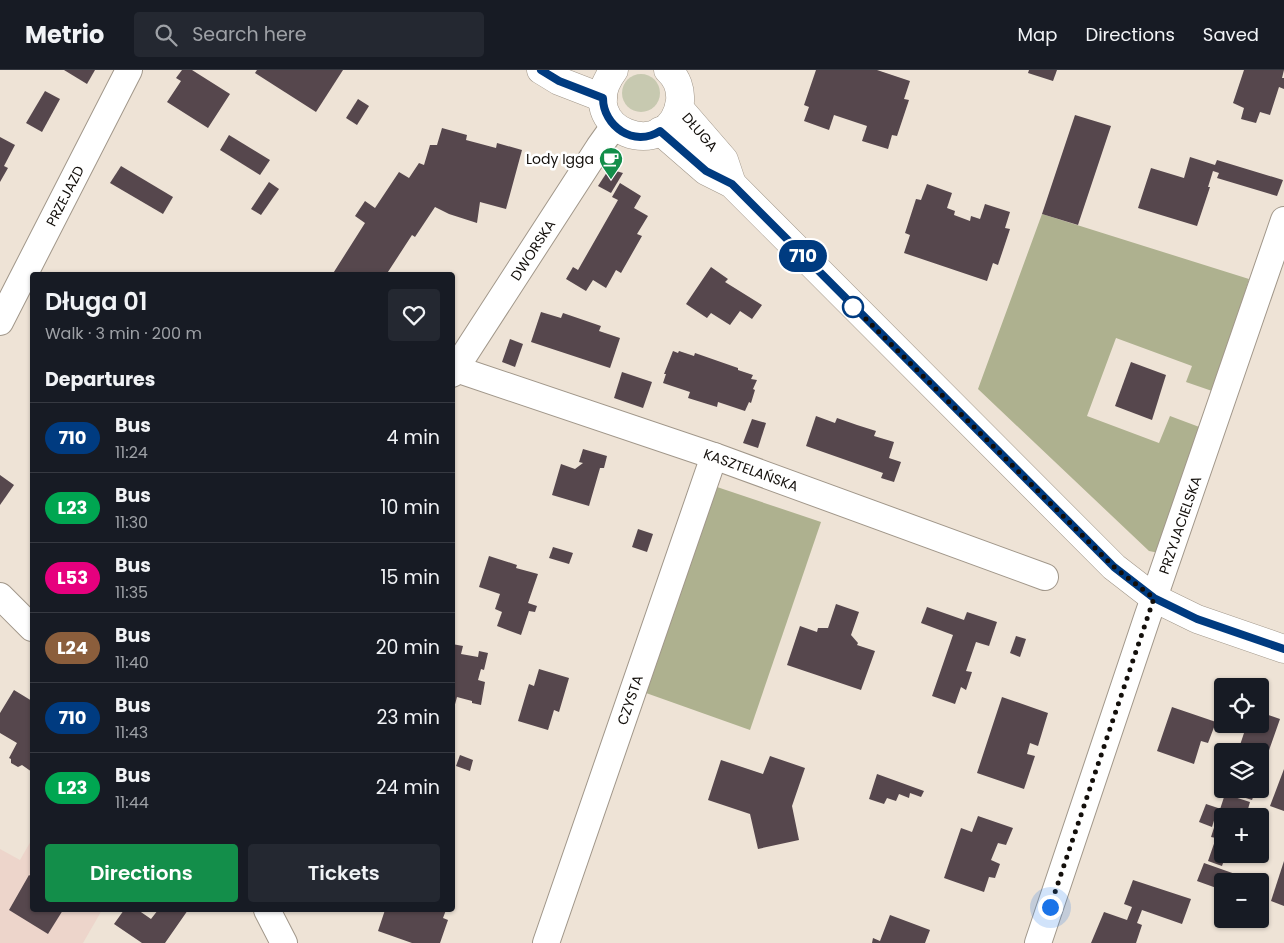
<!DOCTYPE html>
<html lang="en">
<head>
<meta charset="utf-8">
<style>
	body { margin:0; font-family:Poppins,sans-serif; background:#242831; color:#f1f3f6; height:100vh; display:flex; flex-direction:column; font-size:19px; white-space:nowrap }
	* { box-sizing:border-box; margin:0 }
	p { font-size:16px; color:#9ea1a6 }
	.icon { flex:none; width:28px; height:28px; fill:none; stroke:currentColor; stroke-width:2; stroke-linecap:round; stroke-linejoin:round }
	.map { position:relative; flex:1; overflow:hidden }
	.sheet { position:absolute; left:30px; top:202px; width:425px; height:640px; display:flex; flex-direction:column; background:#171b24; border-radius:5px; box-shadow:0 1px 4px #0004 }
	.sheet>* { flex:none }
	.badge { padding:0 10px; border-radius:16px; font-size:18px; line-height:32px }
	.tools { position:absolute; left:1214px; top:608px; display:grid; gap:10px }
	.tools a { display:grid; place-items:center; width:55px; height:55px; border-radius:5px; background:#171b24; box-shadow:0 1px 4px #0004; font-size:25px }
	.you { position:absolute; width:25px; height:25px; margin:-12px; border:4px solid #fff; border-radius:50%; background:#1a73e8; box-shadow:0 0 0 8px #1a73e833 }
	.map>.badge { position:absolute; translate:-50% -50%; box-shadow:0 0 0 2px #fff }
	h2 { padding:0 15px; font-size:19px; line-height:45px }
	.round { display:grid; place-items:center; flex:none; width:52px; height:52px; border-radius:5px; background:#242831 }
	.overview { display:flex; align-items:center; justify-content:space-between; height:85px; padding:0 15px }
	h1 { font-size:24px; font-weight:600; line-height:38px }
	.cta { display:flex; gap:10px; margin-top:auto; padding:10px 15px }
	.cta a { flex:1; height:58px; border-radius:5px; background:#138e4a; color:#fff; font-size:20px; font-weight:600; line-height:58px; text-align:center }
	.cta a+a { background:#242831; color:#f1f3f6 }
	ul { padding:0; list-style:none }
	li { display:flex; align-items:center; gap:15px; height:70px; padding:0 15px; border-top:1px solid #363941 }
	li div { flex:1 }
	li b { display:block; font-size:19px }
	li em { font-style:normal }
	li .badge { min-width:55px; font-weight:700; text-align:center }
	header { display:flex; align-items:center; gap:30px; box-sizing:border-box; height:70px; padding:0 25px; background:#171b24; border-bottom:1px solid #363941 }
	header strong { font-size:24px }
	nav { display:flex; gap:28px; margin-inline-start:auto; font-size:18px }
	.search { width:350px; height:45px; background:#242831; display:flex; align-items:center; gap:12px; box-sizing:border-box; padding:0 18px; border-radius:5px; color:#9ea1a6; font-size:19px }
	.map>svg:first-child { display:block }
</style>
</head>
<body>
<header>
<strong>Metrio</strong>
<div class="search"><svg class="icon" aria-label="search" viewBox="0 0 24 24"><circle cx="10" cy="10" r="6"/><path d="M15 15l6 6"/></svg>Search here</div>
<nav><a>Map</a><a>Directions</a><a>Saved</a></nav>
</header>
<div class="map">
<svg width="1284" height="873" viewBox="0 0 1284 873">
	<rect width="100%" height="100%" fill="#eee3d6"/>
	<!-- commercial -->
	<polygon fill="#edd5cb" points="32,769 32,840 102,840 83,873 0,873 0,779 20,790"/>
	<!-- green -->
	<circle fill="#c7c9b0" cx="641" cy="23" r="19"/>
	<!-- forest -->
	<g fill="#aeb18f">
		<polygon points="1042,144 1249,209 1215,322 1186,312 1192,296 1116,268 1087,346 1159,373 1170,346 1202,358 1159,483 1149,481 978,319"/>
		<polygon points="717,417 821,452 750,660 646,623"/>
	</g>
	<!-- building -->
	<g fill="#56474d">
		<polygon points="64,0 95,0 87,14"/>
		<polygon points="182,0 192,0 230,24 208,58 167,32 181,11 176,8"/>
		<polygon points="257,0 343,0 316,42 255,3"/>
		<polygon points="816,0 877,0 910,11 904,29 909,30 897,66 892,65 888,79 862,71 867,56 834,45 829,60 804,51 809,37 804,35"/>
		<polygon points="1029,0 1057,0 1053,11 1028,3"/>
		<polygon points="1244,0 1284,0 1282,8 1284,8 1284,19 1279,17 1270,45 1260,42 1256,53 1241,49 1244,38 1233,33"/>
		<polygon points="45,21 60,29 42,62 26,53"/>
		<polygon points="358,29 369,36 357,55 346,48"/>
		<polygon points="1075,45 1111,56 1078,155 1042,144"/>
		<polygon points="442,58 467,65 466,70 496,78 497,73 522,80 506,139 480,132 477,153 449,144 435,137 415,167 412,165 386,205 332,205 365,153 355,146 365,131 375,138 399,102 409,108 419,93 424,95 430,75 437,75"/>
		<polygon points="229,65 270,90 260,105 220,80"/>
		<polygon points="0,67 15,75 4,96 8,98 0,112"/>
		<polygon points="1190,87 1215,95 1217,90 1283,110 1277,126 1217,108 1219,103 1213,101 1208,117 1210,117 1197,156 1138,138 1151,98 1184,108"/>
		<polygon points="121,96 173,127 163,144 110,113"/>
		<polygon points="609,99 623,103 611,123 598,116"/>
		<polygon points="269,112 279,119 261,145 251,139"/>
		<polygon points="620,113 641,126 634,138 648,146 637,164 642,166 621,203 616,200 606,218 593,210 586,221 566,209 573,197 578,200 618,130 612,127"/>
		<polygon points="927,114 952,123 947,138 955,141 954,145 970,151 971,146 980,149 985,134 1010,142 1005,158 1010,159 998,195 993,193 987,211 904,183 910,165 905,163 916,129 921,130"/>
		<polygon points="711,197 728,209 725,212 762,235 752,249 740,241 730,255 711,243 707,248 686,234"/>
		<polygon points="541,242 561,248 563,243 601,256 599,261 620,268 610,298 531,272"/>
		<polygon points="510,269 523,274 515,297 502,292"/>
		<polygon points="673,281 678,283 679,281 694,286 695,283 738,298 738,300 753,305 751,309 757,310 753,319 755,320 751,333 749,332 745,341 718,332 717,337 688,328 690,322 663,313 666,304 664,304"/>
		<polygon points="1131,292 1166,305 1152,350 1115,336"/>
		<polygon points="622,302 652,312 643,338 614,328"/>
		<polygon points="816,346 835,353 837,348 857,355 876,361 874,366 894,372 889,388 901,392 894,412 881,408 883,403 806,376"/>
		<polygon points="752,349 766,353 758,378 743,373"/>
		<polygon points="583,379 607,386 604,398 600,398 589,436 552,425 561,394 575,399 583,393 579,392"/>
		<polygon points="0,405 14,415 0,435"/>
		<polygon points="638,459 653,464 647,482 632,477"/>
		<polygon points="553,477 573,483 569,494 549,488"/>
		<polygon points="489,486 517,495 516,498 538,504 528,533 537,536 535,542 529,541 521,565 497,556 502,542 495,539 500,524 479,517"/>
		<polygon points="836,534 859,542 851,565 858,573 857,575 875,581 861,620 787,595 800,556 817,562 818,558 828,558"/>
		<polygon points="927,537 964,550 967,542 997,552 989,576 976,572 966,601 972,602 966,620 961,617 955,634 932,626 953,565 921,553"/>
		<polygon points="1016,566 1026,569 1020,587 1010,583"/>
		<polygon points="452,574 463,576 461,584 478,587 479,581 488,583 484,600 481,599 478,610 485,612 481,635 472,633 472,631 457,627 454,638 452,638"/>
		<polygon points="539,599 569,608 559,642 554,640 548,660 518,651 529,614 534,616"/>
		<polygon points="14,620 32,631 32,702 22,695 18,697 11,693 11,689 9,688 17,673 0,663 0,643"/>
		<polygon points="1002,627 1048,643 1038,676 1030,673 1027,684 1035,686 1024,719 977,703"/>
		<polygon points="1172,637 1216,652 1208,673 1201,671 1194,694 1157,681"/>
		<polygon points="1260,642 1280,649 1260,706 1260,681 1238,681 1247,654 1260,654"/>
		<polygon points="460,685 473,690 470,701 456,696"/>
		<polygon points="770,686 805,698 792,736 799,770 758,779 750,744 708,730 721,690 763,704"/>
		<polygon points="1284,699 1284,741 1270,736"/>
		<polygon points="877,704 924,721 921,727 910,723 909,728 899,724 896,731 887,728 884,734 869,729"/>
		<polygon points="1225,719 1256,719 1252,730 1224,721"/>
		<polygon points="1225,724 1250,732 1246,746 1222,746 1222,784 1226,784 1222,796 1208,791 1216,768 1211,767"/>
		<polygon points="1206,734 1218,738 1212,757 1199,752"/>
		<polygon points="978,746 1013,758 1006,775 998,773 991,790 1000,794 995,808 989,807 984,822 944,808 961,758 972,762"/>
		<polygon points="1284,791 1284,836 1271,831"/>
		<polygon points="1204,793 1255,811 1222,811 1222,820 1197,811"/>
		<polygon points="29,805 32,807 32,840 63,840 48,864 9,840"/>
		<polygon points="1133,810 1191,829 1182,854 1142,840 1137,853 1142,855 1136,873 1091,873 1104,842 1127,850 1132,837 1124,834"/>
		<polygon points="124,840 138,840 151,849 158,840 188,840 165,873 142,873 114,854"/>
		<polygon points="385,840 446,840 443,848 448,850 440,873 412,873 378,861"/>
		<polygon points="890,845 930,860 925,873 872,873 873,868 880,871"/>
	</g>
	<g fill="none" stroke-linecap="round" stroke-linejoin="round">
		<!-- minor casing -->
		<g stroke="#a1978a" stroke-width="28">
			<g id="minor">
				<polyline points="0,252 129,0"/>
				<polyline points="456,299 714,386 1045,507"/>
				<polyline points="452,304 599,77 614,56"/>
				<polyline points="0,526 32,558"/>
				<polyline points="267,840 284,873"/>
				<polyline points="546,873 714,386"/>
				<polyline points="1038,873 1147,548 1284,150"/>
			</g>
		</g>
		<!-- tertiary casing -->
		<g stroke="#a1978a" stroke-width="29">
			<g id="tertiary">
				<polyline points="541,0 559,11 603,28"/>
				<path d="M614,0C569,60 671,97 680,31C681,20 677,8 668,0"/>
				<polyline points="679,38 724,90 732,114"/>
				<polyline points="660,61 706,101 732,114 1114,497 1154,528 1197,549 1284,579"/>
			</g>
		</g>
		<!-- minor -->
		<use href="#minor" stroke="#fff" stroke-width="26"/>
		<!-- tertiary -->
		<use href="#tertiary" stroke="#fff" stroke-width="28"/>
	</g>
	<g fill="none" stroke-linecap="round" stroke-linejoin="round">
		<!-- line casing -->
		<g stroke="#fff" stroke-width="11">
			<path id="line" d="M541,0L559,11L603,28C603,56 634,78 660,61L706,101L732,114L1114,497L1154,528L1197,549L1284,579"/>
		</g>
		<!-- line -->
		<use href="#line" stroke="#003b80" stroke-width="8"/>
		<!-- walk -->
		<polyline stroke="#130f0b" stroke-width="5" stroke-dasharray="0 9" points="853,237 847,230 1114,497 1154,528 1050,837"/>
	</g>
	<!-- icons -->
	<defs>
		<g id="cafe-pin" transform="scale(1.25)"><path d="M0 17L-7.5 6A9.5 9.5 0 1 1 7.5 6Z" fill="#138e4a" stroke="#fff"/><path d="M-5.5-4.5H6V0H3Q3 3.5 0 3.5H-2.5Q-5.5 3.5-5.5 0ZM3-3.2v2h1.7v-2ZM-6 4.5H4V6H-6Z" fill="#fff"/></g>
	</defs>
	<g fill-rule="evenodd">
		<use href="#cafe-pin" x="611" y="89"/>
	</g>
	<!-- markers -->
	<circle fill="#fff" stroke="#003b80" stroke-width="2.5" cx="853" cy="237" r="10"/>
	<g text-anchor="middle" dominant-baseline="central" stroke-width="5" stroke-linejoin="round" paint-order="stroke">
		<!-- street labels -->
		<g font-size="14" fill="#130f0b" stroke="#fff">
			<text transform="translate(700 62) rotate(49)">DŁUGA</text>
			<text transform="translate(65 126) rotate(-63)">PRZEJAZD</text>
			<text transform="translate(533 180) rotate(-57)">DWORSKA</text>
			<text transform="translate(751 400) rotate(20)">KASZTELAŃSKA</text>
			<text transform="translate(1180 455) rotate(-71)">PRZYJACIELSKA</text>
			<text transform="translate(630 630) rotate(-71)">CZYSTA</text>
		</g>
		<!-- poi labels -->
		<g font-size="14" fill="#130f0b" stroke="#fff" text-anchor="end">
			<text x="594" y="89">Lody Igga</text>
		</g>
	</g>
</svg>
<div class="tools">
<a><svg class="icon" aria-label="locate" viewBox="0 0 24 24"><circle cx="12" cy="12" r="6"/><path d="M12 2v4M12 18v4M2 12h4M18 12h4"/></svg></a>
<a><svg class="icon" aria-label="layers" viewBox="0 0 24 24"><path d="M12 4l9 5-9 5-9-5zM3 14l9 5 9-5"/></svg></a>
<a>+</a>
<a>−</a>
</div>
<div class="you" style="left:1050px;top:837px"></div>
<b class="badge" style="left:803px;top:186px;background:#003b80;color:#fff">710</b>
<section class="sheet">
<div class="overview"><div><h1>Długa 01</h1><p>Walk · 3 min · 200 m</p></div><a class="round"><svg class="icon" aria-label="heart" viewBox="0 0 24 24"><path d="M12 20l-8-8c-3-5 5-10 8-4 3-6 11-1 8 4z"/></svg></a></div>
<h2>Departures</h2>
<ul>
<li><span class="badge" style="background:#003b80;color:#fff">710</span><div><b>Bus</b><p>11:24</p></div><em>4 min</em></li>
<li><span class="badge" style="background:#00a651;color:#fff">L23</span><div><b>Bus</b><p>11:30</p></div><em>10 min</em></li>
<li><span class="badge" style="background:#e6007e;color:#fff">L53</span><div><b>Bus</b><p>11:35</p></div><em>15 min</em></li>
<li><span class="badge" style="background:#8b5e3c;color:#fff">L24</span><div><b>Bus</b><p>11:40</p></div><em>20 min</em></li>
<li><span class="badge" style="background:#003b80;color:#fff">710</span><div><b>Bus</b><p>11:43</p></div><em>23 min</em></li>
<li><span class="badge" style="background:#00a651;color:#fff">L23</span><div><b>Bus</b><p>11:44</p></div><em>24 min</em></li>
</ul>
<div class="cta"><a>Directions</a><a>Tickets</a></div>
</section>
</div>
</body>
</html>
